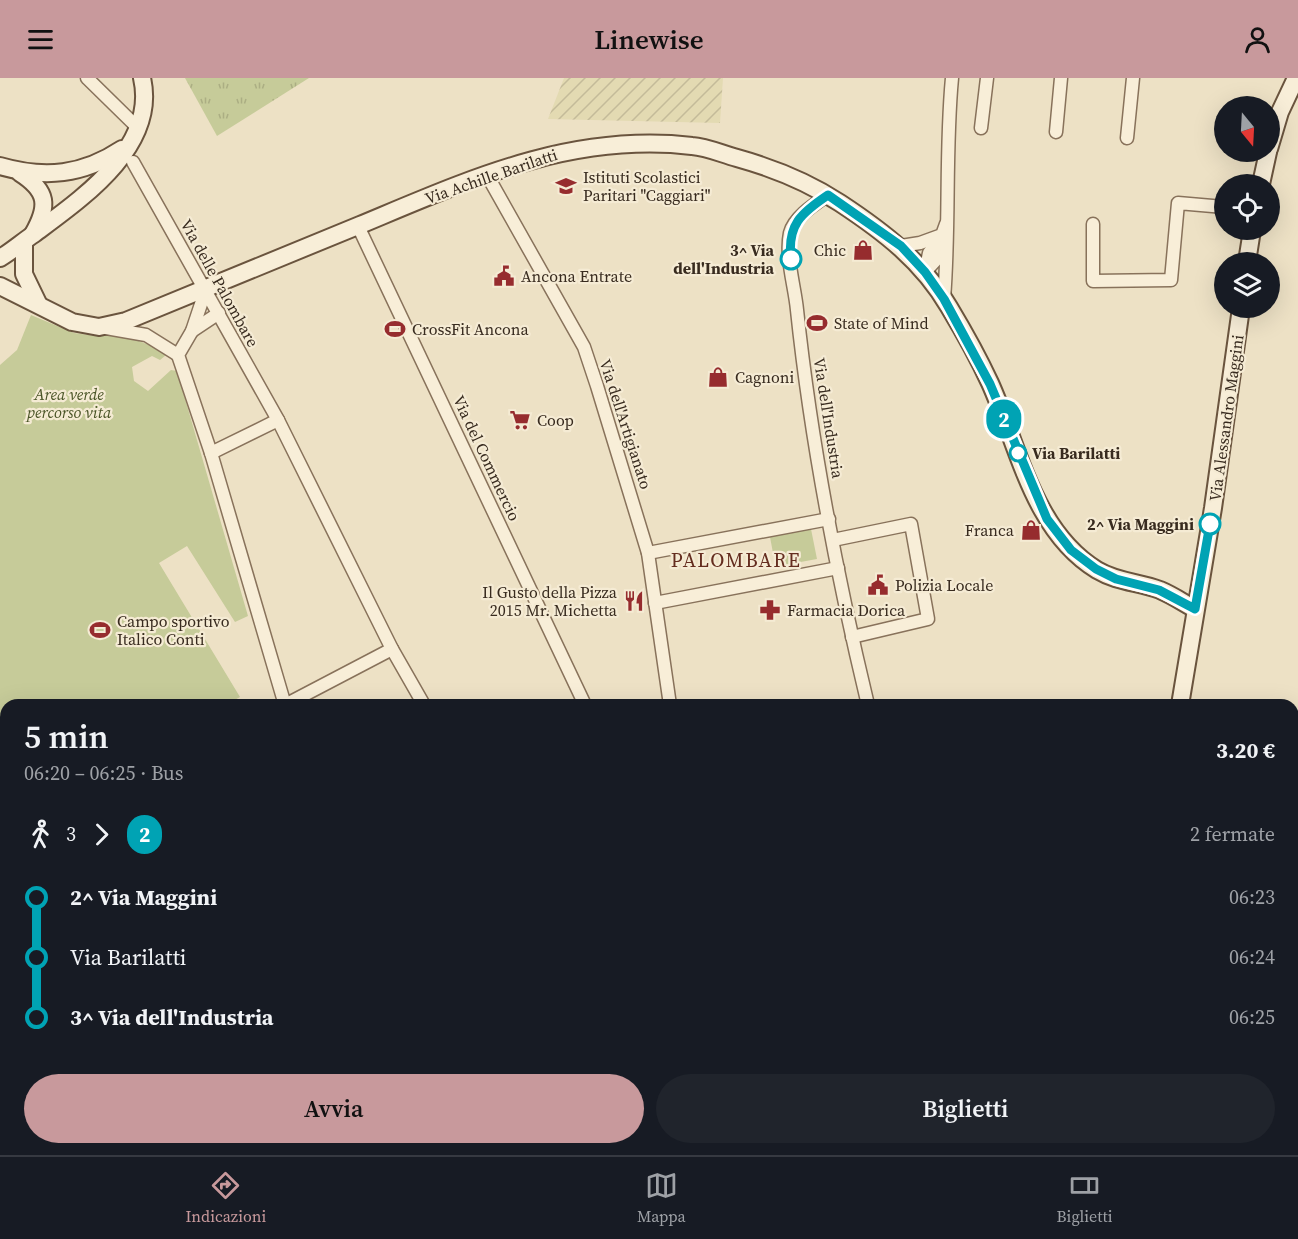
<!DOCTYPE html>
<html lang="it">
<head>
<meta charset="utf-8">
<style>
	body { margin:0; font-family:"Source Serif 4",serif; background:#20242c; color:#f1f3f6; height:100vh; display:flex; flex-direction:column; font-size:22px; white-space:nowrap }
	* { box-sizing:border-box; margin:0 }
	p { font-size:20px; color:#9ea1a6 }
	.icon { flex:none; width:33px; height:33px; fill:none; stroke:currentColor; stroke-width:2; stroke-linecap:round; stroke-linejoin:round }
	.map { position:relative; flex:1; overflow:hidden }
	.drawer { position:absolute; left:0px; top:621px; width:1299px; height:456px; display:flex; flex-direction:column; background:#171b24; border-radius:18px 18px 0 0; box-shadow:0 6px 24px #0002 }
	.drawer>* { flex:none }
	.badge { padding:0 12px; border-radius:20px; font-size:21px; line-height:39px }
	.needle { width:39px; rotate:162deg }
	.buttons { position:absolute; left:1214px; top:18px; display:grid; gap:12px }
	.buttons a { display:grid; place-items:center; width:66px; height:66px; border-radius:50%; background:#171b24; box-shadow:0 6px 24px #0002; font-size:30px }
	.map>.badge { position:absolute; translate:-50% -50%; box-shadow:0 0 0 3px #fff }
	.legs { display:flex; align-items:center; gap:9px; height:66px; padding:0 24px; font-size:20px }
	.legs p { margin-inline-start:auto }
	.summary { display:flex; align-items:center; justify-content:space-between; height:102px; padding:0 24px }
	h1 { font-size:33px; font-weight:600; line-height:45px }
	.primary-button { display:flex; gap:12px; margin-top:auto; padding:12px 24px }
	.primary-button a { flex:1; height:69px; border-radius:36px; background:#c8999c; color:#111; font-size:24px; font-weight:600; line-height:69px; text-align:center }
	.primary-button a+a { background:#20242c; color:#f1f3f6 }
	ul { padding:0 24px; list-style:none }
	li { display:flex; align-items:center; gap:21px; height:60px; font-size:22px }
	li i { display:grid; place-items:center; width:9px; height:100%; margin:0 8px; background:currentColor }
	li i::after { content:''; width:15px; height:15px; margin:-8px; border:4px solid; border-radius:50%; background:#171b24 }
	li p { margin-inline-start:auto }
	li:first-child i { background:linear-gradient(#0000 50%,currentColor 0) }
	li:last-child i { background:linear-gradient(currentColor 50%,#0000 0) }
	header { display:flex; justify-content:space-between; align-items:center; height:78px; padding:0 24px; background:#c8999c; color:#111; font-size:27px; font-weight:600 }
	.dock { display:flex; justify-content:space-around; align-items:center; height:84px; border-top:2px solid #363941; background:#171b24; font-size:16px; color:#9ea1a6 }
	.dock a { display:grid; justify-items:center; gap:3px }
	.dock .on { color:#c8999c }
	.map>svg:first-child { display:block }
</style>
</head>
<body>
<header><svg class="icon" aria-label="menu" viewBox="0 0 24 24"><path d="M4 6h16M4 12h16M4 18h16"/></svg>Linewise<svg class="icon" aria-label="person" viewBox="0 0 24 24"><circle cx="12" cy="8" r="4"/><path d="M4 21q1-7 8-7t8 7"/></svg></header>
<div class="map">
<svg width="1298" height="1077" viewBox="0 0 1298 1077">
	<defs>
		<pattern id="farmland-furrows" width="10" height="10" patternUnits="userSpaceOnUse" patternTransform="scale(1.5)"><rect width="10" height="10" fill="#e3dab2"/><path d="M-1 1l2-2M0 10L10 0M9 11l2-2" fill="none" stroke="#c4bb99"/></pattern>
		<pattern id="grass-tufts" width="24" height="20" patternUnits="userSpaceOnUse" patternTransform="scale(1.5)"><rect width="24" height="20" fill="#c6cb99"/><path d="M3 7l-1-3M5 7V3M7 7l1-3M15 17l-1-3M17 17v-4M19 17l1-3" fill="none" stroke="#abae83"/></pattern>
	</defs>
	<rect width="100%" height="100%" fill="#ede1c5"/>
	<!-- farmland -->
	<polygon fill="url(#farmland-furrows)" points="564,0 723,0 720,45 548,41"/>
	<!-- grass -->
	<polygon fill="url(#grass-tufts)" points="185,0 309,0 217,58"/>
	<!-- park -->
	<g fill="#c6cb99">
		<polygon points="31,237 74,255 96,258 123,257 157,270 166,277 160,282 152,278 132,289 134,303 148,313 171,292 177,293 248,538 235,544 187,468 159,485 240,619 226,627 6,627 6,915 0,908 0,287 17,272"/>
		<polygon points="811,451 817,481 784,487 781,473 773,475 770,459"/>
	</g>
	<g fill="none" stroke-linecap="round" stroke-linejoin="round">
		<!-- street casing -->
		<g stroke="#88725b" stroke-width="15">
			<g id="street">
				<polyline points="87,0 137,49"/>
				<polyline points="981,50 987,0"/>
				<polyline points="1056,54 1061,0"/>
				<polyline points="1127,60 1133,0"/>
				<polyline points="133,84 278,342 392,571 424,627"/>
				<polyline points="487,97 584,269 597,308 648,475 670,627"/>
				<path d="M828,117C815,126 794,139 790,155C785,179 795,209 797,232C811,365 837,498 868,627"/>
				<polyline points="1093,146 1093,203 1171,202 1178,125 1224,129"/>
				<polyline points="358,148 585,627"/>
				<polyline points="901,168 920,165 942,157 946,146"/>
				<polyline points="925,194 937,181 946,163"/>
				<polyline points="925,194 929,175 942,158"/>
				<polyline points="206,211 192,253 178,277 211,375 285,627"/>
				<path d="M944,221C950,147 945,73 952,0"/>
				<polyline points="106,250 146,257 178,277"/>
				<polyline points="192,253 219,235"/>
				<polyline points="211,375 278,342"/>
				<polyline points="833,462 911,446 928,541 852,559"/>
				<polyline points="648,475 829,441"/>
				<polyline points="655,525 838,490"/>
				<polyline points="285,627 392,571"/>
				<polyline points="1293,888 1298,883"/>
				<polyline points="1293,976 1298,976"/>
				<polyline points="631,1071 632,1077"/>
				<polyline points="755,1071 757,1077"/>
				<polyline points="533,1077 533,1071"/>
				<polyline points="919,1077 920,1071"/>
			</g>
		</g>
		<!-- secondary casing -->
		<g stroke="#6a543e" stroke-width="20">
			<g id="secondary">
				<polyline points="1269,71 1280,34 1296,0"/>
				<path d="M0,88C45,101 83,97 122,71"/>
				<path d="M20,95C48,113 49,128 33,156"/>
				<polyline points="1261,106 1268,74"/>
				<polyline points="24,164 24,196 38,225"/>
				<path d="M0,180C12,173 22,164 34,156C81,121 158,69 142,0"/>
				<polyline points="1247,184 1252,152"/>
				<path d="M0,208L72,244L99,249L126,243C204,211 282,179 360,147C468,102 571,54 692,68C707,69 722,76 737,80C773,90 808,104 840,125C884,154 922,183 949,229C964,254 978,279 990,305C1019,369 1033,453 1097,492C1117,504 1139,504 1160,512C1172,517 1184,525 1195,531"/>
				<polyline points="1180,627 1213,430 1241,230"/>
				<polyline points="1110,1077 1111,1071"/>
			</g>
		</g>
		<!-- street -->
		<use href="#street" stroke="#f8eed8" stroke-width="12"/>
		<!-- secondary -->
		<use href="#secondary" stroke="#f8eed8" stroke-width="16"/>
	</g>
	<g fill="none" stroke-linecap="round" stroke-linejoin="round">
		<!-- line-1 casing -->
		<g stroke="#fff" stroke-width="14">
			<path id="line-1" d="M791,181C787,147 801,135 828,117L901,168L925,194L944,221L990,306L1047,441L1071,472L1096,491L1116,501L1159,512L1195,531L1210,446"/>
		</g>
		<!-- line-1 -->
		<use href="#line-1" stroke="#00a3b4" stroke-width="9"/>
	</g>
	<!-- icons -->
	<defs>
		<g id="school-bare" transform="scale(1.62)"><path d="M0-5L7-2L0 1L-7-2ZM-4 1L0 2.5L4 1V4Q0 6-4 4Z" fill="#962c2e" stroke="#f5ebd4" stroke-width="2.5" paint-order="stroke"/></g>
		<g id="shop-bare" transform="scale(1.62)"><path d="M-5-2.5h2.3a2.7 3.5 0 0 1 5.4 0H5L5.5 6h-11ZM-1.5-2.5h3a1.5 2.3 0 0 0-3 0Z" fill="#962c2e" stroke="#f5ebd4" stroke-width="2.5" paint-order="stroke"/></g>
		<g id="civic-bare" transform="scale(1.62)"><path d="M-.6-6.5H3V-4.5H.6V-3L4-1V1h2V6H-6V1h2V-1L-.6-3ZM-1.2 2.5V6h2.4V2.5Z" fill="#962c2e" stroke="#f5ebd4" stroke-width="2.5" paint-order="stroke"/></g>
		<g id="stadium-bare" transform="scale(1.62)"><path d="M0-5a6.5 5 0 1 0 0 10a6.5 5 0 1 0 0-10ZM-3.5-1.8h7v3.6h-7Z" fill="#962c2e" stroke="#f5ebd4" stroke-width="2.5" paint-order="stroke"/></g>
		<g id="supermarket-bare" transform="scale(1.62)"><path d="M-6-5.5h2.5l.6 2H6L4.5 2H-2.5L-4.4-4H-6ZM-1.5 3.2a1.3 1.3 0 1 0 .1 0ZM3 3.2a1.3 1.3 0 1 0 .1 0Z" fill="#962c2e" stroke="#f5ebd4" stroke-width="2.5" paint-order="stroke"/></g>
		<g id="restaurant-bare" transform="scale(1.62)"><path d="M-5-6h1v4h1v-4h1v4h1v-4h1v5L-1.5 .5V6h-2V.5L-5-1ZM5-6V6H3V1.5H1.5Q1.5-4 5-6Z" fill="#962c2e" stroke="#f5ebd4" stroke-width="2.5" paint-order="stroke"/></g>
		<g id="pharmacy-bare" transform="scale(1.62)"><path d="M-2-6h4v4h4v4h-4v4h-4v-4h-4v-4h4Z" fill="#962c2e" stroke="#f5ebd4" stroke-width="2.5" paint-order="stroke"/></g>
	</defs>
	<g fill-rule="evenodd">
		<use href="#school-bare" x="566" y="108"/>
		<use href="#shop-bare" x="863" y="172"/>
		<use href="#civic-bare" x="504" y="198"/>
		<use href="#stadium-bare" x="817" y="245"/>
		<use href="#stadium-bare" x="395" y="251"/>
		<use href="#shop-bare" x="718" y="299"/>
		<use href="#supermarket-bare" x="520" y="342"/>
		<use href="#shop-bare" x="1031" y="452"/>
		<use href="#civic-bare" x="878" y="507"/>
		<use href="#restaurant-bare" x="634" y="523"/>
		<use href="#pharmacy-bare" x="770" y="532"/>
		<use href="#stadium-bare" x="100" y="552"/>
	</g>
	<!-- markers -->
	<g fill="#fff" stroke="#00a3b4" stroke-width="3">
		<circle cx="791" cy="181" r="10"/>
		<circle cx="1018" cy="375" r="8"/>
		<circle cx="1210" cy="446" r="10"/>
	</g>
	<g text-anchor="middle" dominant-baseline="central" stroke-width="4.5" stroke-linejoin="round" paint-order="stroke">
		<!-- street labels -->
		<g font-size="16" fill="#382b1f" stroke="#f5ebd4">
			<text transform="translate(491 98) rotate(-19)">Via Achille Barilatti</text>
			<text transform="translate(220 205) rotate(61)">Via delle Palombare</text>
			<text transform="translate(829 340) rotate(81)">Via dell'Industria</text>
			<text transform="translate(1226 340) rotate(-82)">Via Alessandro Maggini</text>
			<text transform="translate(626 346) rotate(72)">Via dell'Artigianato</text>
			<text transform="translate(487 380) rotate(65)">Via del Commercio</text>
		</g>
		<!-- poi labels -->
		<g font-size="16" fill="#382b1f" stroke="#f5ebd4" text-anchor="start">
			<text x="583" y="99">Istituti Scolastici<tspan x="583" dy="18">Paritari "Caggiari"</tspan></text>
			<text x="846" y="172" text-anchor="end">Chic</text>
			<text x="521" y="198">Ancona Entrate</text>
			<text x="834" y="245">State of Mind</text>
			<text x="412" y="251">CrossFit Ancona</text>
			<text x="735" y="299">Cagnoni</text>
			<text x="537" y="342">Coop</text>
			<text x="1014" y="452" text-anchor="end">Franca</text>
			<text x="895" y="507">Polizia Locale</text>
			<text x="617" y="514" text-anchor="end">Il Gusto della Pizza<tspan x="617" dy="18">2015 Mr. Michetta</tspan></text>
			<text x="787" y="532">Farmacia Dorica</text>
			<text x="117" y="543">Campo sportivo<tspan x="117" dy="18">Italico Conti</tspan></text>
		</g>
		<!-- stop labels -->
		<g font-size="16" font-weight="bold" fill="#382b1f" stroke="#f5ebd4" text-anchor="end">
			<text x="774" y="172">3^ Via<tspan x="774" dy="18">dell'Industria</tspan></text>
			<text x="1032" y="375" text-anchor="start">Via Barilatti</text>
			<text x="1194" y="446">2^ Via Maggini</text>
		</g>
		<!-- park labels -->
		<g font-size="16" font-style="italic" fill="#495426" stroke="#f5ebd4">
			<text x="69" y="316">Area verde<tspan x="69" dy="18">percorso vita</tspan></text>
		</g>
		<!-- quarter labels -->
		<g font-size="20" letter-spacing="1.5" fill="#642d1f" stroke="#f5ebd4">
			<text x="736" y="482">PALOMBARE</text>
		</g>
	</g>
</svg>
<div class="buttons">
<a><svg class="needle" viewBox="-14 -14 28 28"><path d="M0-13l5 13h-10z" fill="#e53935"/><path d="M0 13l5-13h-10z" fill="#9ea1a6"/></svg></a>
<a><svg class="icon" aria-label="locate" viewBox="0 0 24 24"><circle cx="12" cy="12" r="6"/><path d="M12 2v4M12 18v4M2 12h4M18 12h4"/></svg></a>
<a><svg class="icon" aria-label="layers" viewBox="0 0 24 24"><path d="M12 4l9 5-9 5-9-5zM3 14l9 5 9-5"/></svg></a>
</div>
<b class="badge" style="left:1004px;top:341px;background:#00a3b4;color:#fff">2</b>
<section class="drawer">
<div class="summary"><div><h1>5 min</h1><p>06:20 – 06:25 · Bus</p></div><b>3.20 €</b></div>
<div class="legs"><svg class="icon" aria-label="walk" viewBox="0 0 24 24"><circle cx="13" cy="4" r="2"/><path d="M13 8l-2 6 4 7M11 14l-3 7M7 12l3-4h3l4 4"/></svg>3<svg class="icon" aria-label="forward" viewBox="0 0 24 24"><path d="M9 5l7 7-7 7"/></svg><b class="badge" style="background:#00a3b4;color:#fff">2</b><p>2 fermate</p></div>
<ul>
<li><i style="color:#00a3b4"></i><b>2^ Via Maggini</b><p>06:23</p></li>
<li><i style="color:#00a3b4"></i><span>Via Barilatti</span><p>06:24</p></li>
<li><i style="color:#00a3b4"></i><b>3^ Via dell'Industria</b><p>06:25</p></li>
</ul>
<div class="primary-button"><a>Avvia</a><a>Biglietti</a></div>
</section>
</div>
<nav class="dock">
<a class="on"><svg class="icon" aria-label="directions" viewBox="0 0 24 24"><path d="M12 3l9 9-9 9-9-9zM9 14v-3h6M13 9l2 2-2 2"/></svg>Indicazioni</a>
<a><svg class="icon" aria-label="map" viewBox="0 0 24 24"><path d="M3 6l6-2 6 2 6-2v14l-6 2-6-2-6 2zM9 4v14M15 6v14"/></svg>Mappa</a>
<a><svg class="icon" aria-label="tickets" viewBox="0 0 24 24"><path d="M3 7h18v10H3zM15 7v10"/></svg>Biglietti</a>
</nav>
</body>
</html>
